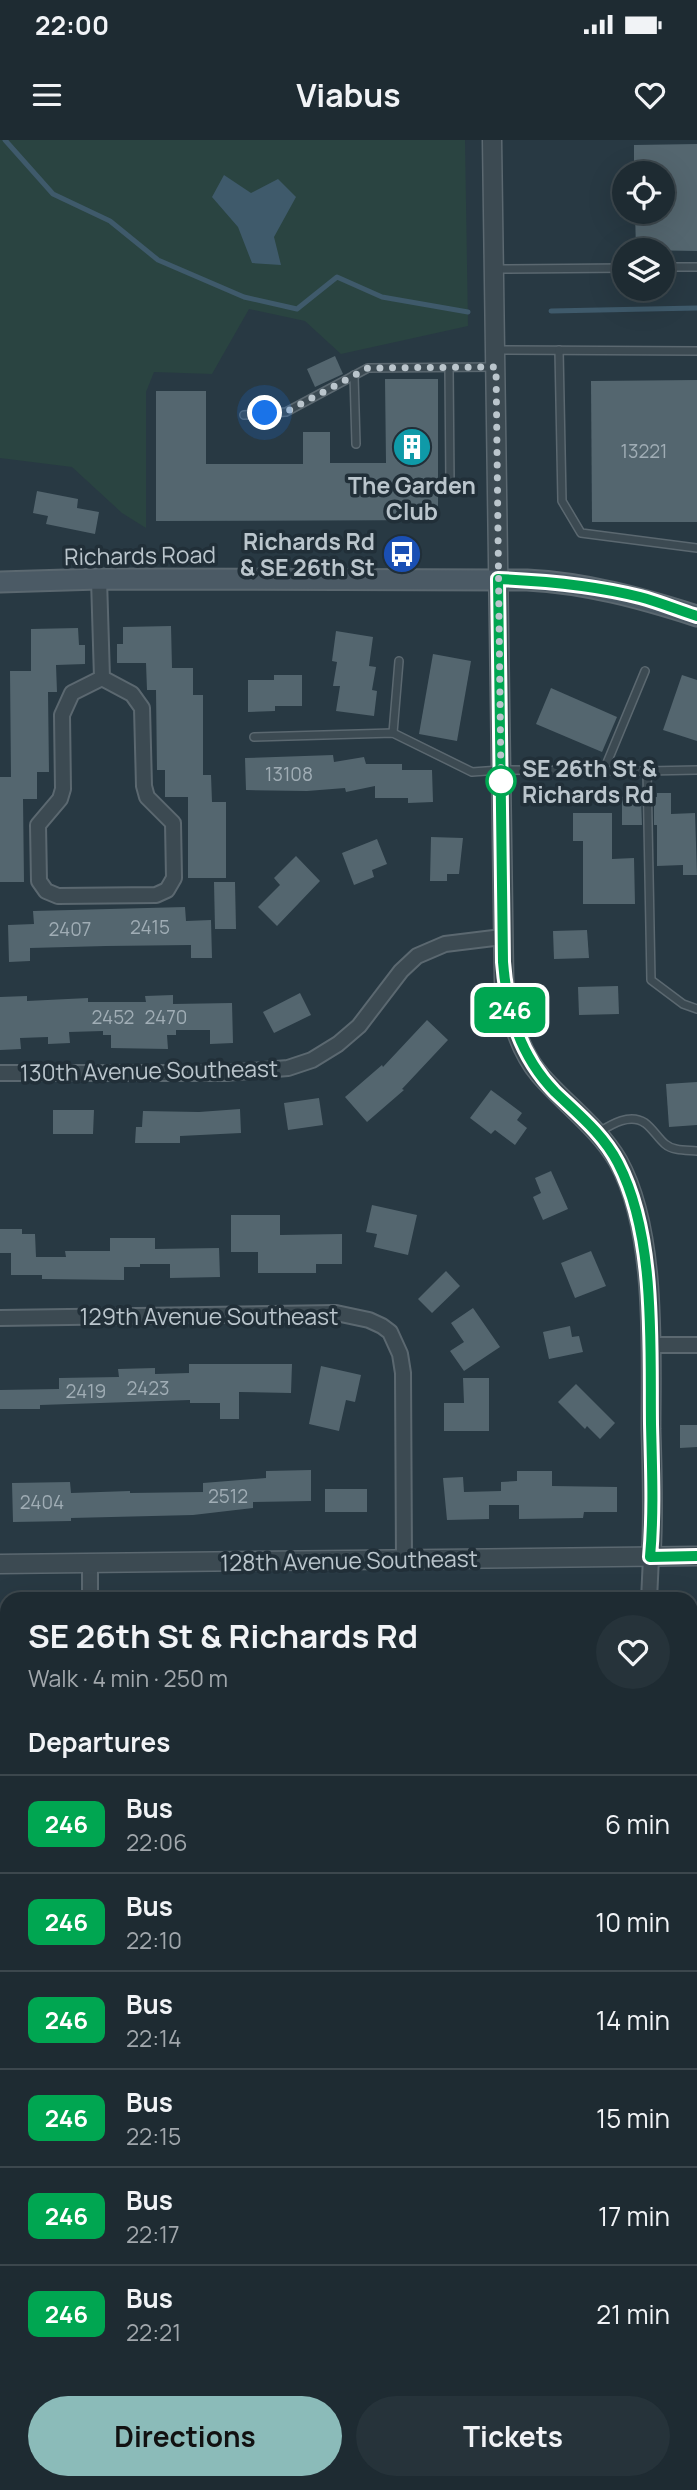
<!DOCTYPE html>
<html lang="en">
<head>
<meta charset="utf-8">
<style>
	body { margin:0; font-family:Manrope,sans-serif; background:#26333a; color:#f1f3f6; height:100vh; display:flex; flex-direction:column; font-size:26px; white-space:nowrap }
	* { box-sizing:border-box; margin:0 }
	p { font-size:23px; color:#a1a7ac }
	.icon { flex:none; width:38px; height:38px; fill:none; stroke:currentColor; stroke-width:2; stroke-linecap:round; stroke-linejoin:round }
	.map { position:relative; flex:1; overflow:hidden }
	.side { position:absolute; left:0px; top:1452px; width:698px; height:898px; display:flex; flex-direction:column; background:#1e2b32; border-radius:21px 21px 0 0; box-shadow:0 7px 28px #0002,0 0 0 2px #3c474d }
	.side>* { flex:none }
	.badge { padding:0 14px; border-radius:10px; font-size:24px; line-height:46px }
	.controls { position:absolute; left:612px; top:21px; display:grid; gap:14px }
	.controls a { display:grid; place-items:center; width:63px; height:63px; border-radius:50%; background:#1e2b32; box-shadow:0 7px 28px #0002,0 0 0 2px #3c474d; font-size:35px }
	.you { position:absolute; width:35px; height:35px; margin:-18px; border:5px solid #fff; border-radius:50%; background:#1a73e8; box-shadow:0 0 0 10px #1a73e833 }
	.map>.badge { position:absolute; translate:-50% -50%; box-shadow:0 0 0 4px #fff }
	h2 { padding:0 28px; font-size:26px; line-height:63px }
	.round { display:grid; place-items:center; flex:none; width:74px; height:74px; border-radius:37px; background:#26333a }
	.headline { display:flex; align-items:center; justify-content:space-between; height:119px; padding:0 28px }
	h1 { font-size:33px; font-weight:700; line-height:52px }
	.cta { display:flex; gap:14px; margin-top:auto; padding:14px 28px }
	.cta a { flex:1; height:80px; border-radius:42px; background:#8bbbb9; color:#111; font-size:28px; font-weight:700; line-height:80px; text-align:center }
	.cta a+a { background:#26333a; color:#f1f3f6 }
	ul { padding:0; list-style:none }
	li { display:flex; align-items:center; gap:21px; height:98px; padding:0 28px; border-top:2px solid #3c474d }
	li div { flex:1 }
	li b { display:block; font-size:26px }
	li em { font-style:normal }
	li .badge { min-width:77px; font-weight:700; text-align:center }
	.status { display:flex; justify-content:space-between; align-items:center; height:49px; padding:0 35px; background:#1e2b32; direction:ltr }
	.status svg { height:19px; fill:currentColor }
	header { display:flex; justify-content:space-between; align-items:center; height:91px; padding:0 28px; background:#1e2b32; font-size:32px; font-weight:700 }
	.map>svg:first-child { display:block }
</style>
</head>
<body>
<div class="status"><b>22:00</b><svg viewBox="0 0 49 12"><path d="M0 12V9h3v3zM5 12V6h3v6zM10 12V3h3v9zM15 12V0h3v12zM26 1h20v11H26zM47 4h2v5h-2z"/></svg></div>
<header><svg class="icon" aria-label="menu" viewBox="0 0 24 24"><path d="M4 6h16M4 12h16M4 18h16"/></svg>Viabus<svg class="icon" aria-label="heart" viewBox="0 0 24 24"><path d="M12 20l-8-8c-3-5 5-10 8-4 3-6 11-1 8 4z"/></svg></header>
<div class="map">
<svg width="697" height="2350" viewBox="0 0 697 2350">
	<rect width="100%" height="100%" fill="#283943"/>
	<!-- green -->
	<polygon fill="#2a4441" points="0,0 465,0 468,186 341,214 305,181 249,169 212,234 154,232 146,252 146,388 122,373 72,327 0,318"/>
	<!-- water -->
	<polygon fill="#3f5a6b" points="224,35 251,53 278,39 296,57 274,97 281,125 252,123 238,87 212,57"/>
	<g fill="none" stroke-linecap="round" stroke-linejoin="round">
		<!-- stream -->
		<g stroke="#3f5a6b" stroke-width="5">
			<polyline points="5,0 53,54 110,81 158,120 244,157 297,169 337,137 382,157 468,172"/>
			<polyline points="551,171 697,168"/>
		</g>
	</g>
	<!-- building -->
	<g fill="#54666f">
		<polygon points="697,4 697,111 636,110 635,72 663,72 663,33 634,33 634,5"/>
		<polygon points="335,216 343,234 315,247 307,229"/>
		<polygon points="385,239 438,239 438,380 156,381 156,251 206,251 206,324 303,324 303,292 330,292 330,323 386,323"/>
		<polygon points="697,240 697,382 592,382 591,241"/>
		<polygon points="37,351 78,359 77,368 99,372 95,394 46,384 48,376 33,373"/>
		<polygon points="171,486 172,528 193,528 193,555 203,555 203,635 211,635 212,662 226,662 226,738 188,738 188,657 165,657 165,630 157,630 156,550 147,550 146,523 117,523 117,504 123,504 123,487"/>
		<polygon points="78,488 79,505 85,505 85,524 56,525 57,552 48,552 49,632 37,632 37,659 23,659 24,742 0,742 0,637 11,637 10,531 31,531 31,489"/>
		<polygon points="336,491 373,497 369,526 376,527 372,550 377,551 374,576 336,571 340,546 333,546 337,522 332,521"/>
		<polygon points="433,514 471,521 457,601 419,594"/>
		<polygon points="274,535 302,535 302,566 275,566 275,571 248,572 248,540 274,540"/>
		<polygon points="682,535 697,540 697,601 663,590"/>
		<polygon points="551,548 617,577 602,612 536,584"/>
		<polygon points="333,615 334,622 364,617 366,624 402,624 402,630 432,630 433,662 408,663 408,658 375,658 375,646 346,652 345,648 307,651 246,650 245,618"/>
		<polygon points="657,653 671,653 671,674 695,673 697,735 683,735 683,725 657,726 657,685 654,685 654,657 657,657"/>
		<polygon points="622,657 641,657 642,685 622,685"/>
		<polygon points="573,673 612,673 612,719 634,718 635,764 583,764 583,701 573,701"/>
		<polygon points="431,697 463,698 459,734 447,734 447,741 430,741"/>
		<polygon points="377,699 387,724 372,730 374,737 354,745 342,713"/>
		<polygon points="296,716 320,741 277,786 258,767 280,745 274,738"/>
		<polygon points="214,742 235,742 236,789 215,789"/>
		<polygon points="185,767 186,781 211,780 212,818 191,818 191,805 106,806 30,808 30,821 9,822 8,785 34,784 33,771"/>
		<polygon points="587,790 589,818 554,819 553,791"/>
		<polygon points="618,846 619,874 579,875 578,847"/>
		<polygon points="300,853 311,875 274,893 263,872"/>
		<polygon points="173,855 173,864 232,863 233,903 210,904 210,890 176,890 176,895 167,895 168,909 111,908 111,895 103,895 103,891 69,892 70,903 48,904 48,897 20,898 21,909 0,910 0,857 27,856 27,861 88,858 88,862 146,862 145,856"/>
		<polygon points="427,880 448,900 402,949 404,950 367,982 345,957 382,925 383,927"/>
		<polygon points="697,942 697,985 669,987 666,944"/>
		<polygon points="491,950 522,973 517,980 527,988 515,1005 495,990 491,994 470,978"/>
		<polygon points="319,958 323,985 288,990 284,963"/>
		<polygon points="240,969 241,993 180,996 180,1003 135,1003 136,987 142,987 143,971 199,972"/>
		<polygon points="53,970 94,970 93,994 53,994"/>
		<polygon points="551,1031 568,1069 543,1080 533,1057 541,1053 535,1038"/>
		<polygon points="372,1065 417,1075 408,1115 374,1107 377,1094 366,1092"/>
		<polygon points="231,1075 280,1075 280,1095 342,1094 342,1124 316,1124 316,1133 258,1133 258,1112 231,1112"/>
		<polygon points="0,1089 22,1089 22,1094 35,1094 36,1117 66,1117 65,1111 110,1111 110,1098 155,1098 155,1109 219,1108 220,1137 170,1138 170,1124 140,1124 140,1127 124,1127 124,1140 42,1139 42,1135 11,1135 11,1113 0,1113"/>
		<polygon points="591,1111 606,1146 575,1158 561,1123"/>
		<polygon points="446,1131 460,1146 432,1173 418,1159"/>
		<polygon points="473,1168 500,1207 464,1231 450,1211 464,1202 451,1183"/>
		<polygon points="570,1186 572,1197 579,1196 583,1212 549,1219 543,1192"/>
		<polygon points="189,1224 292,1224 291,1253 239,1252 239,1279 220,1279 220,1263 190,1263 190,1260 40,1265 40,1269 0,1269 0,1250 59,1249 59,1238 119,1237 118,1229 155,1228 155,1234 189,1233"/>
		<polygon points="321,1226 361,1235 355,1262 346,1260 339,1291 309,1284"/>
		<polygon points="463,1238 489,1238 489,1291 444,1291 444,1263 464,1263"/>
		<polygon points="576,1244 615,1283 600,1299 587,1286 585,1289 558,1262"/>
		<polygon points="680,1285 697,1285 697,1307 680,1308"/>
		<polygon points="311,1330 311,1361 253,1362 253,1368 193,1375 71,1378 71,1381 13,1382 12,1343 70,1342 71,1353 130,1351 130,1353 203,1352 203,1343 266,1338 266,1331"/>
		<polygon points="517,1331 552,1331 552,1346 617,1347 617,1372 584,1372 583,1378 519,1379 519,1365 489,1365 489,1379 447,1380 443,1338 463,1337 464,1352 501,1351 501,1342 517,1341"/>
		<rect x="325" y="1349" width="42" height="23"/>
	</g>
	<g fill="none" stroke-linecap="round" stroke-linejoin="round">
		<!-- service casing -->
		<g stroke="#5b6870" stroke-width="10">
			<g id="service">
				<polyline points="663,127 697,127"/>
				<polyline points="495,129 625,128"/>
				<polyline points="495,210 697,211"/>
				<polyline points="559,210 562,361 581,393 697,408"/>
				<polyline points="449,228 450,343"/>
				<polyline points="354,235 356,304"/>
				<polyline points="244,275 286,272 368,228 494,227"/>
				<polyline points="393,593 399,521"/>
				<polyline points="254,597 393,593 472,632 500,630 647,631 651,840 683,864 697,869"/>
				<polyline points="604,630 645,531"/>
				<polyline points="647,631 697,630"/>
				<path d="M599,992C612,984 630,973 645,983C653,989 658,998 665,1004C673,1011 686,1010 697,1011"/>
			</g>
		</g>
		<!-- minor casing -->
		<g stroke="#5b6870" stroke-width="18">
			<g id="minor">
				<polyline points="99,439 102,538 72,553 62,575 63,649 60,659 38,685 39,741 46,751 58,756 156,755 167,750 174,738 173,683 147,657 144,646 142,568 132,554 102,538"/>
				<polyline points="0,933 225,933 288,928 312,920 338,904 359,886 401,831 417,816 445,804 502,797"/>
				<polyline points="0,1178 336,1173 369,1180 382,1186 390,1192 400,1214 403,1233 404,1420"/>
				<polyline points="651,1205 697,1205"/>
				<polyline points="90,1423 90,1460"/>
				<polyline points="649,1460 651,1417"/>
				<polyline points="0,1777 7,1777"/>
				<polyline points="129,2343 129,2350"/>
				<polyline points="386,2343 386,2350"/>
				<polyline points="655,2343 655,2350"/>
			</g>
		</g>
		<!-- tertiary casing -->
		<g stroke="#5b6870" stroke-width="21">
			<g id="tertiary">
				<path d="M492,0L504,841C509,874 518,909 540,935C565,964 598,987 618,1021C657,1091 651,1210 651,1289C652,1331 654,1374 651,1417"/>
				<polyline points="0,1424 697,1416"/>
			</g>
		</g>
		<!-- secondary casing -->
		<g stroke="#5b6870" stroke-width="23">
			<path id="secondary" d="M0,442L99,439L527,440C586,443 641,458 697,476"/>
		</g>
		<!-- service -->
		<use href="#service" stroke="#3c4a52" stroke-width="7"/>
		<!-- minor -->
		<use href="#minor" stroke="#3c4a52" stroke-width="14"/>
		<!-- tertiary -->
		<use href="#tertiary" stroke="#3c4a52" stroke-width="18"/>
		<!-- secondary -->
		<use href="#secondary" stroke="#4b5a65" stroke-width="19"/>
	</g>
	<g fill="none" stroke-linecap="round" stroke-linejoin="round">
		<!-- line casing -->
		<g stroke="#fff" stroke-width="16">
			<path id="line" d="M697,476C678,470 659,462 640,457C593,445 546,441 498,439L503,822C507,872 520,916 555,952C578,974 603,994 618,1023C656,1096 650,1204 651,1284C652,1328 654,1373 650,1417L697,1416"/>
		</g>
		<!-- line -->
		<use href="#line" stroke="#00a651" stroke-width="10"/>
		<!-- walk -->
		<polyline stroke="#bac5cc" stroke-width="7" stroke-dasharray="0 12.6" points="265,273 286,272 368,228 496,227 501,641"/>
	</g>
	<!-- icons -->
	<defs>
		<g id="building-disc" transform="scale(2.0125)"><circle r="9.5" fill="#0f9aa8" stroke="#212f38"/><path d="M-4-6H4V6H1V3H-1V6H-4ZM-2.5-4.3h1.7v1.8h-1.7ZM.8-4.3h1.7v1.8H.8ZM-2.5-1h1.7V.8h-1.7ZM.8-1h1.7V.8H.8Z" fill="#fff"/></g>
		<g id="bus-disc" transform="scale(2.0125)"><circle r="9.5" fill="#1a4fb4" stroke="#212f38"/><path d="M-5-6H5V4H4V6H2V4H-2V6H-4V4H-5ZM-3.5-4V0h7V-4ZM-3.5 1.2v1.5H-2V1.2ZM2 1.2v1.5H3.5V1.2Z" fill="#fff"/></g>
	</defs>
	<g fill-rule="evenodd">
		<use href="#building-disc" x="412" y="307"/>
		<use href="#bus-disc" x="402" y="414"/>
	</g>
	<!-- markers -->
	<circle fill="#fff" stroke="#00a651" stroke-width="3.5" cx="501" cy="641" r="14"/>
	<g text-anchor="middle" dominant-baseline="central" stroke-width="7" stroke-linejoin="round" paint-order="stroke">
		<!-- number labels -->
		<g font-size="19" fill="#a0adb5">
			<text x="644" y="311">13221</text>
			<text x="289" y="634">13108</text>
			<text x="150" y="787">2415</text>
			<text x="70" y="789">2407</text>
			<text x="113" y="877">2452</text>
			<text x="166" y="877">2470</text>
			<text x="148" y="1248">2423</text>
			<text x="86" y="1251">2419</text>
			<text x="228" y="1356">2512</text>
			<text x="42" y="1362">2404</text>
		</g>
		<!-- poi labels -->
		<g font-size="23" font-weight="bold" fill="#bac5cc" stroke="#212f38">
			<text x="412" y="345">The Garden<tspan x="412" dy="26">Club</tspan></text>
			<text x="375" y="401" text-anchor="end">Richards Rd<tspan x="375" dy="26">&amp; SE 26th St</tspan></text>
		</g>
		<!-- street labels -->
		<g font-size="23" fill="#bac5cc" stroke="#212f38">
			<text transform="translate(140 415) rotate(-1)">Richards Road</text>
			<text transform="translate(149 930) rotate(-1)">130th Avenue Southeast</text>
			<text x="209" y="1176">129th Avenue Southeast</text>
			<text transform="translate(349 1420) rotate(-1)">128th Avenue Southeast</text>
		</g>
		<!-- stop labels -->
		<g font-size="23" font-weight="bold" fill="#bac5cc" stroke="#212f38" text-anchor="start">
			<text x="522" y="628">SE 26th St &amp;<tspan x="522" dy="26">Richards Rd</tspan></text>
		</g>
	</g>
</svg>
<div class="controls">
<a><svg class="icon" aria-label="locate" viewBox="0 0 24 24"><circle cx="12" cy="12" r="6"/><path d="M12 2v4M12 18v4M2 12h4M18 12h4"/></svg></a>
<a><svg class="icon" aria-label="layers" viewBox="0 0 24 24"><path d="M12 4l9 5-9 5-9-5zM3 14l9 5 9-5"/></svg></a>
</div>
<div class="you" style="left:265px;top:273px"></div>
<b class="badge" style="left:510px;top:870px;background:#00a651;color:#fff">246</b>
<section class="side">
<div class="headline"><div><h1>SE 26th St &amp; Richards Rd</h1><p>Walk · 4 min · 250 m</p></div><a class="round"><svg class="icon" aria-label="heart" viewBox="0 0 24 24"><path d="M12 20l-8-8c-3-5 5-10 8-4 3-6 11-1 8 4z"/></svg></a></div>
<h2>Departures</h2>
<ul>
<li><span class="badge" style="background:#00a651;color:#fff">246</span><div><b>Bus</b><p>22:06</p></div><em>6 min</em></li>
<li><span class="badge" style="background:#00a651;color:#fff">246</span><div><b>Bus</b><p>22:10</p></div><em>10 min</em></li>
<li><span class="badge" style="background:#00a651;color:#fff">246</span><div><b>Bus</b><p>22:14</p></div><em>14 min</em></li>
<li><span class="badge" style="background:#00a651;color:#fff">246</span><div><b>Bus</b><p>22:15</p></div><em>15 min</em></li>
<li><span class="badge" style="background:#00a651;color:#fff">246</span><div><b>Bus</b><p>22:17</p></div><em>17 min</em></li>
<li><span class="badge" style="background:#00a651;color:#fff">246</span><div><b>Bus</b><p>22:21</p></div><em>21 min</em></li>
</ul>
<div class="cta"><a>Directions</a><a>Tickets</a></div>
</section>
</div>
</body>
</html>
